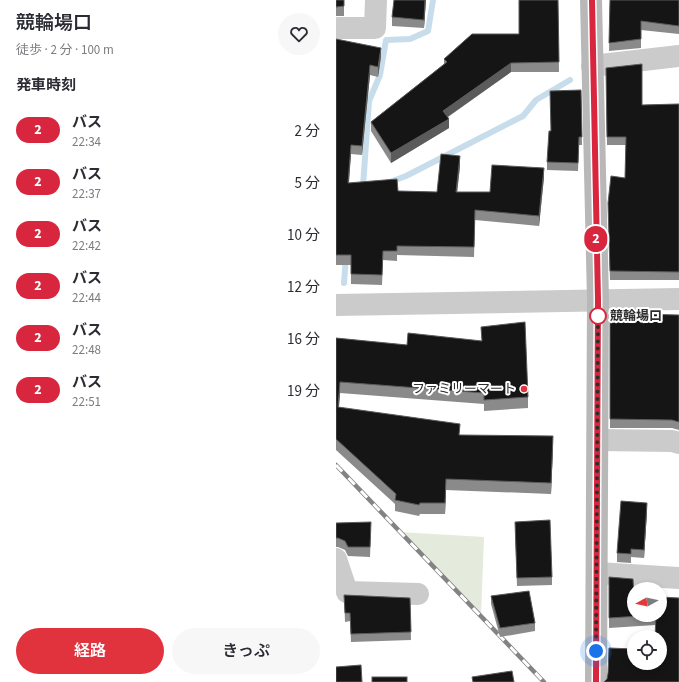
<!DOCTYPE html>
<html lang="ja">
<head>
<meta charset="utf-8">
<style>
	body { margin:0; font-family:"Source Sans 3","Noto Sans JP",sans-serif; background:#f7f7f7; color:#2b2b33; height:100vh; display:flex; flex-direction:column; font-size:15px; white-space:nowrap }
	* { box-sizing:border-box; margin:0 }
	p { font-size:13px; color:#7c7c81 }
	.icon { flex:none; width:22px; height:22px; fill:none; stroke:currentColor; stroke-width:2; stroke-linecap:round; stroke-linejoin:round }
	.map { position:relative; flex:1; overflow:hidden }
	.drawer { display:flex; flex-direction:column; background:#fff; width:336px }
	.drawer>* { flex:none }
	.badge { padding:0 8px; border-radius:13px; font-size:14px; line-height:26px }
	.needle { width:26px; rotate:262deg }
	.fabs { position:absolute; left:291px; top:582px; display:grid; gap:8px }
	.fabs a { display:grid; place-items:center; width:40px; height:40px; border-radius:50%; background:#fff; box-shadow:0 2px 6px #0003; font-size:20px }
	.you { position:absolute; width:20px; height:20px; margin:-10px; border:3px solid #fff; border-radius:50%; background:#1a73e8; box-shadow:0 0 0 6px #1a73e833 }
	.map>.badge { position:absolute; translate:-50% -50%; box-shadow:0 0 0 2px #fff }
	h2 { padding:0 16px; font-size:15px; line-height:36px }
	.round { display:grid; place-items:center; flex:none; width:42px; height:42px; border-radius:21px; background:#f7f7f7 }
	.overview { display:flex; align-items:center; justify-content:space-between; height:68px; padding:0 16px }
	h1 { font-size:19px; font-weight:600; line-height:30px }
	.button { display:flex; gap:8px; margin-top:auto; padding:8px 16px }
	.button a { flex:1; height:46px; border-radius:24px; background:#e1333e; color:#fff; font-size:16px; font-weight:600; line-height:46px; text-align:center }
	.button a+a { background:#f7f7f7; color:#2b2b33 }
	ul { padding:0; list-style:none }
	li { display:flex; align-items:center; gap:12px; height:52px; padding:0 16px }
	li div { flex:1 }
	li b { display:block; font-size:15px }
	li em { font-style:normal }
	li .badge { min-width:44px; font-weight:700; text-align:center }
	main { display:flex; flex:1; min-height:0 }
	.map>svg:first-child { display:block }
</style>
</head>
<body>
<main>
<section class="drawer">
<div class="overview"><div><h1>競輪場口</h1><p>徒歩 · 2 分 · 100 m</p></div><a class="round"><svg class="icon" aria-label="heart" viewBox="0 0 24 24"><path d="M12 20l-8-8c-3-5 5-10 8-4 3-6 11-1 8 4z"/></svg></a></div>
<h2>発車時刻</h2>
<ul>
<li><span class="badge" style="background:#d7263d;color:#fff">2</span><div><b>バス</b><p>22:34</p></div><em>2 分</em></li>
<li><span class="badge" style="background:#d7263d;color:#fff">2</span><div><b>バス</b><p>22:37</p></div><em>5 分</em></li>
<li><span class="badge" style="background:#d7263d;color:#fff">2</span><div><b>バス</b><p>22:42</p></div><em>10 分</em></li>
<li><span class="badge" style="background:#d7263d;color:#fff">2</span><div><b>バス</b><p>22:44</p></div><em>12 分</em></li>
<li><span class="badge" style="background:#d7263d;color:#fff">2</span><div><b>バス</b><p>22:48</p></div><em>16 分</em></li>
<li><span class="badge" style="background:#d7263d;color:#fff">2</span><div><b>バス</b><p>22:51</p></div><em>19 分</em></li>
</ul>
<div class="button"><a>経路</a><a>きっぷ</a></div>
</section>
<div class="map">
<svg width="343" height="682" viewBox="0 0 343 682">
	<rect width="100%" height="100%" fill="#fff"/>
	<!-- green -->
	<polygon fill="#e4ebdc" points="64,532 148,537 145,617"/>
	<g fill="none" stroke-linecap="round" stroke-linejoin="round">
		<!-- stream -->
		<g stroke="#c8ddeb" stroke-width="6">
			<polyline points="54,182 70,176 187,116 200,100 234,80"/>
			<polyline points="27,186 33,101 44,75 50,40 74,39 92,31 97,0"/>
			<polyline points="8,283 10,257"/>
		</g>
		<!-- minor -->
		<g stroke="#cbcbcb" stroke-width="22">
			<polyline points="2,28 39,28 40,0"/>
			<polyline points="256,66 343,56"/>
			<polyline points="262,440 336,441 343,443"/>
			<polyline points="0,559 11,592 82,594"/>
			<polyline points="261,573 343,578"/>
		</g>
		<!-- tertiary -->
		<polyline stroke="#cbcbcb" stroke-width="22" points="0,305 343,299"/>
		<!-- secondary -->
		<polyline stroke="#b8b8b8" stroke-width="22" points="255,0 262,300 260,682"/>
		<!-- rail casing -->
		<g stroke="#838383" stroke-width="4.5">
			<polyline id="rail" points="0,465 208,682"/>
		</g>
		<!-- rail -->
		<use href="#rail" stroke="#fff" stroke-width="3" stroke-dasharray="9" stroke-linecap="butt"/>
	</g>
	<!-- wall -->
	<g fill="#8a8a8a">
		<rect x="0" y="0" width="8" height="16"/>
		<polygon points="90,0 88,28 56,26 56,17"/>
		<polygon points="222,0 223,72 175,72 112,117 113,128 55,163 35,131 35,122 108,64 108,59 183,34"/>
		<polygon points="274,0 343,0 343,34 305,30 305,48 273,51"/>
		<polygon points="0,39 45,57 42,77 34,75 26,155 15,154 13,183 62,191 101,192 124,166 121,192 154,192 208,177 203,226 139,220 138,257 61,255 61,261 47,260 46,285 15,284 15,265 0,265"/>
		<polygon points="270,68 306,105 343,104 343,280 274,280 272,203 289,178 290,145 271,145"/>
		<polygon points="245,90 246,145 243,145 242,171 211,170 211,162"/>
		<polygon points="343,315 343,430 336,428 274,428 274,317 303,318"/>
		<polygon points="145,327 192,397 192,408 148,411 148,404 4,393 3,407 124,435 217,447 215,494 110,490 109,514 84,514 83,516 59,511 59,504 0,450 0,338 71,345 146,341"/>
		<polygon points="311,511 308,558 295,557 295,563 281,562 281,553"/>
		<polygon points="0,523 35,531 34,557 12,556 9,550 2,547 0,547"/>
		<polygon points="179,530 216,577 216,585 181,586"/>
		<polygon points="273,577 324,615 343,682 324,663 319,625 273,628"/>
		<polygon points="8,595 74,598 75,640 15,642 14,621 9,622"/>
		<polygon points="155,596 199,623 199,631 164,637 155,604"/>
	</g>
	<!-- shaded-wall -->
	<g fill="#5b5b5b">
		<polygon points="89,0 90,0 88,28 88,20"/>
		<polygon points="45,48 45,57 42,77 42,67"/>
		<polygon points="175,63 175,72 107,120 107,111"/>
		<polygon points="34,65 34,75 26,155 26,146"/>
		<polygon points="113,119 113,128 55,163 55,153"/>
		<polygon points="15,145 15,154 12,192 12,183"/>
		<polygon points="124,156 124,166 120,202 120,192"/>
		<polygon points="208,168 208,177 203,226 203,216"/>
		<polygon points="4,382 4,393 2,418 2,407"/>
		<polygon points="217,436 217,447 215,494 215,483"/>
		<polygon points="110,479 110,490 109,514 109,503"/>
		<polygon points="311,503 311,511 308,558 308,550"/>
	</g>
	<!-- building -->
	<g fill="#151515" stroke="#5b5b5b">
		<polygon points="0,0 8,0 8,6 0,7"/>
		<polygon points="58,0 89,0 88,20 56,17"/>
		<polygon points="183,0 222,0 223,62 175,63 107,111 113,119 55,153 35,122 111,62 108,59 136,34 183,34"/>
		<polygon points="274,0 343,0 343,26 305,21 305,39 273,43"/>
		<polygon points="0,39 45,48 42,67 34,65 26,146 15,145 12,183 61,179 62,191 101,192 105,154 124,156 120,192 154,192 156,165 208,168 203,216 139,210 138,247 61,246 61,251 47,251 46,275 15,274 15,255 0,255"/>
		<polygon points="306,64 306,105 343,104 343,272 274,271 272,203 275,176 289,178 290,137 271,137 270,68"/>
		<polygon points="245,90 246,137 243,137 242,163 211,162 213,131 215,131 214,91"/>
		<polygon points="304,314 343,315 343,422 336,420 274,419 274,317 303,318"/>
		<polygon points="189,322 192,397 148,400 148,393 4,382 2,407 124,424 123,435 217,436 215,483 110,479 109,503 84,503 83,505 59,500 60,494 0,439 0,338 71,345 72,333 146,341 145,327"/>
		<polygon points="285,501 311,503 308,550 295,549 295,554 281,553"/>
		<polygon points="214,520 216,577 181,578 179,522"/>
		<polygon points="35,522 34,547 12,547 9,541 2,538 0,538 0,523"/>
		<polygon points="273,577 297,579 298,596 298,615 324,615 324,597 343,598 343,682 268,682 271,679 272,673 273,648 298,649 298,663 324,663 324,637 319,637 320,615 273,618"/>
		<polygon points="193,591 199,623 164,628 155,596"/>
		<polygon points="8,595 74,598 75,632 15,634 14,613 9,613"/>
		<polygon points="25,665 26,682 0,682 0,667"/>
		<polygon points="176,671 178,682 137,682 136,677"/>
		<rect x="36" y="677" width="35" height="5"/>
	</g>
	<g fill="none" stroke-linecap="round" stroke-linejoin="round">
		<!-- line casing -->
		<g stroke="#fff" stroke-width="9">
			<polyline id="line" points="256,0 262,300 260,682"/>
		</g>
		<!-- line -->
		<use href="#line" stroke="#d7263d" stroke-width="6"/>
		<!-- walk -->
		<polyline stroke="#2e2e2e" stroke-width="4" stroke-dasharray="0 7.2" points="260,651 262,316"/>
	</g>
	<!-- markers -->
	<circle fill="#fff" stroke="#d7263d" stroke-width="2" cx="262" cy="316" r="8"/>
	<circle fill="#e1333e" stroke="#fff" stroke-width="1.5" cx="188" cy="389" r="4"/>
	<g text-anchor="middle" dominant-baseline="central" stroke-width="4" stroke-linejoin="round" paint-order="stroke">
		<!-- stop labels -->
		<g font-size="13" font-weight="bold" fill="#2e2e2e" stroke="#fff" text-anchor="start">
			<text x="274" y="316">競輪場口</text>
		</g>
		<!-- poi labels -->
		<g font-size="13" fill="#2e2e2e" stroke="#fff" text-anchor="end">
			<text x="180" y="389">ファミリーマート</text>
		</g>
	</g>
</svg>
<div class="fabs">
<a><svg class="needle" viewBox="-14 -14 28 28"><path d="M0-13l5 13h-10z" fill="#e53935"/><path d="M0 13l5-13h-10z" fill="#7c7c81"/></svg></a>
<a><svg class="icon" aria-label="locate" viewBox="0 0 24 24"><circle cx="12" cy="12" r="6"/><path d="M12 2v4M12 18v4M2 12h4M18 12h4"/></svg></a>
</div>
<div class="you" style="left:260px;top:651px"></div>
<b class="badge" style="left:260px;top:239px;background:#d7263d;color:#fff">2</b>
</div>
</main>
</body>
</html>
